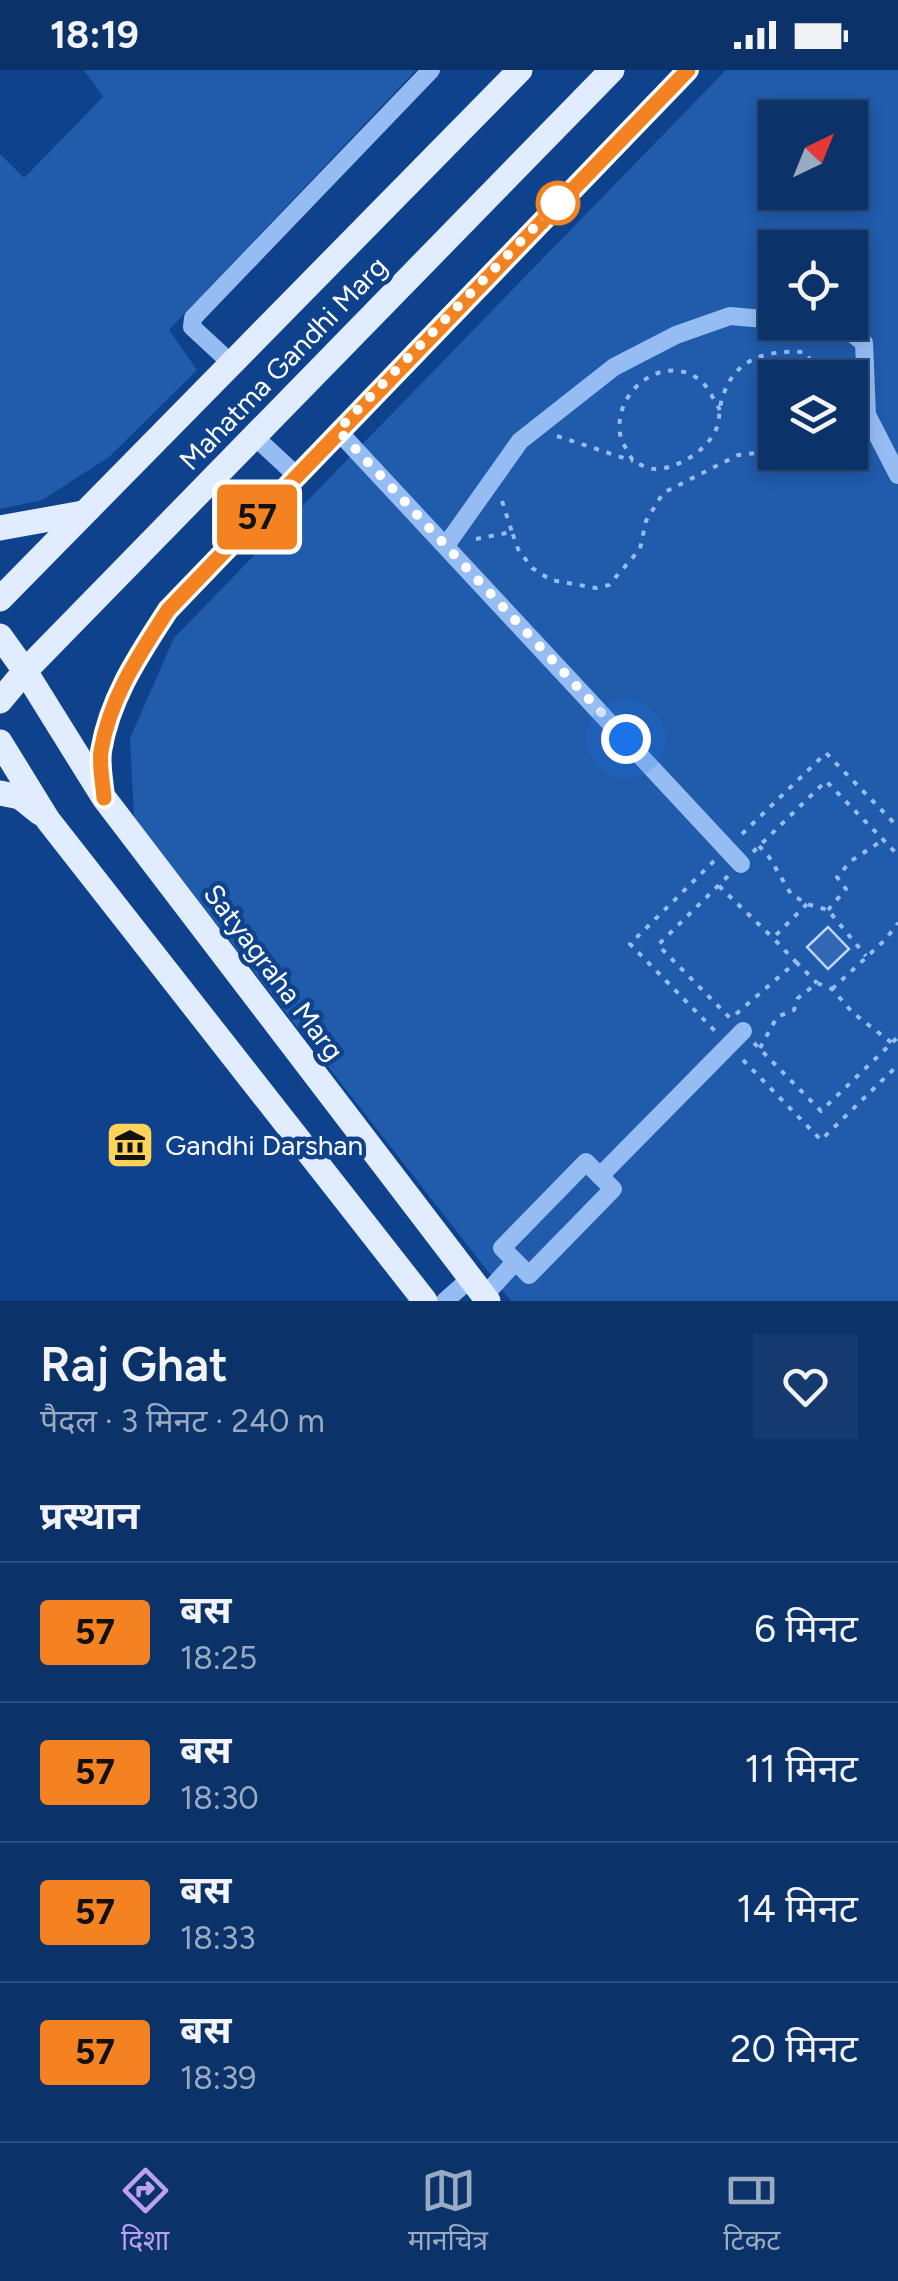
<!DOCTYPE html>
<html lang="hi">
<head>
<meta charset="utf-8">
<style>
	body { margin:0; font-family:Figtree,"Noto Sans Devanagari",sans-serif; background:#143a6f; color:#f1f3f6; height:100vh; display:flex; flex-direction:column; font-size:38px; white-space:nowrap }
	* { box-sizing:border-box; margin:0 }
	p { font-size:32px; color:#9aaac0 }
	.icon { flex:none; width:55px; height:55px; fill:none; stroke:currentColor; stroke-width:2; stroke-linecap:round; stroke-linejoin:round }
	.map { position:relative; height:1231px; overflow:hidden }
	.side { display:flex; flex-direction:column; background:#0b3269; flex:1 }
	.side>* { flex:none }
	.badge { padding:0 20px; border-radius:8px; font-size:35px; line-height:65px }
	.needle { width:65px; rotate:43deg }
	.buttons { position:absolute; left:758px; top:30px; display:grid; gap:20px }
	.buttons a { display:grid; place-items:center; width:110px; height:110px; border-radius:0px; background:#0b3269; box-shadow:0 5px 15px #0003,0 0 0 2px #2b4d7d; font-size:50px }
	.you { position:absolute; width:50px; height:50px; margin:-25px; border:8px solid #fff; border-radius:50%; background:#1a73e8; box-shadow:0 0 0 15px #1a73e833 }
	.map>.badge { position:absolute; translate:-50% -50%; box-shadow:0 0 0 5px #fff }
	h2 { padding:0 40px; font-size:38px; line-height:90px }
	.round { display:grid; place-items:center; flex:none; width:105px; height:105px; border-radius:0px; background:#143a6f }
	.summary { display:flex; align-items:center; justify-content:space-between; height:170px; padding:0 40px }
	h1 { font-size:48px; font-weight:600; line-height:75px }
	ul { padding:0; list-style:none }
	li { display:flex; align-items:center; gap:30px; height:140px; padding:0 40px; border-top:2px solid #2b4d7d }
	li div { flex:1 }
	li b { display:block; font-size:38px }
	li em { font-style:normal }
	li .badge { min-width:110px; font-weight:700; text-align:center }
	.status { display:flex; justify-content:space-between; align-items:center; height:70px; padding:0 50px; background:#0b3269; direction:ltr }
	.status svg { height:28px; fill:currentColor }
	.tabs { display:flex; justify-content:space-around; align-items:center; height:140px; border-top:2px solid #2b4d7d; background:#0b3269; font-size:28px; color:#9aaac0 }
	.tabs a { display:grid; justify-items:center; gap:5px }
	.tabs .current { color:#bca0f2 }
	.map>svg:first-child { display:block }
</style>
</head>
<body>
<div class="status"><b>18:19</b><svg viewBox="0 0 49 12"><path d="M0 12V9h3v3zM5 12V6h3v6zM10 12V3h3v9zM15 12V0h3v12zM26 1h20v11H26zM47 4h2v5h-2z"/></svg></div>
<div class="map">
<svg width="898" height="1231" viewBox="0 0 898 1231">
	<rect width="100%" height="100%" fill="#0f428c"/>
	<!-- green -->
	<g fill="#205bac" fill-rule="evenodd">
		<polygon points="84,0 416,0 169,260 197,300 109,387 42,430 0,439 0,84 24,108 103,27"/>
		<path d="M726,0H898V1231H511L134,748L130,668L174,568ZM775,48H850V122H775ZM775,178H850V252H775ZM775,308H850V382H775Z"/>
	</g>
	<!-- building -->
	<polygon fill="#3369b4" stroke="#bcd8fe" stroke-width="2.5" points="828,857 849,879 828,899 807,877"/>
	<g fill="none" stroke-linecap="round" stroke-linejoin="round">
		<!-- path -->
		<g stroke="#95bdf3" stroke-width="4" stroke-dasharray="5 8" stroke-linecap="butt">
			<path d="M720,340C713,329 708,315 697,308C661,284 614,322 620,363C621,372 629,383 633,391C639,394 648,399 655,399C679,399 709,379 717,357C720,347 719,336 723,326C735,288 767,280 804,282L813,293L811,308"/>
			<polyline points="557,366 633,391"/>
			<polyline points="502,431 512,462"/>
			<polyline points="476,469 512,462 518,479 532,498 551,510 596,518 609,515 640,479 646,451 663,423 738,385 756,383 775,374"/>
			<polyline points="742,764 826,683 898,757"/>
			<polyline points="759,776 769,787 791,824 807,834 828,840 866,886"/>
			<polyline points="753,782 826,711 898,785"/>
			<polyline points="714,791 630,874 715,961"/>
			<polyline points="728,806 658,875 730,948"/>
			<polyline points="719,816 773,868"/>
			<polyline points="828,840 846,819 837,807 851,791 883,770"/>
			<polyline points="796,892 817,913"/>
			<polyline points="832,919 885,870 898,853"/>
			<polyline points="736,944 796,892 773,868 807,834"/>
			<polyline points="754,973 821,1041 898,967"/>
			<polyline points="760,978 777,947 794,940 798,928 817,913 832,919 853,943 892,973"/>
			<polyline points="743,990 821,1070 898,995"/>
		</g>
		<!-- minor -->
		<g stroke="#95bdf3" stroke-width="18">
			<polyline points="809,252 848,260 864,273 867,345 898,405"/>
			<polyline points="232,294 192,257 193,248 431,0"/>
			<polyline points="338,361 741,794"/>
			<polyline points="254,366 296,405"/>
			<polyline points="447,474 520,371 614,297 676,265 730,246 775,250"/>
			<path d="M104,723C103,711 99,696 101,684C106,629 139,584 168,541L688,0"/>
			<polygon points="586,1092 613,1119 529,1205 502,1178"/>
			<polyline points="600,1106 743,961"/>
			<polyline points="484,1226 515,1192"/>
			<polyline points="445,1231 471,1208"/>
		</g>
		<!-- major -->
		<g stroke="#e1ecff" stroke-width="25">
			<polyline points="0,458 83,443"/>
			<polyline points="0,529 520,0"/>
			<polyline points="0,566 25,601 104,728 488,1231"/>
			<polyline points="0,631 25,601 612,0"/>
			<polyline points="0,672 48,750 425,1231"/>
			<polyline points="0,723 20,727 40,743"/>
		</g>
	</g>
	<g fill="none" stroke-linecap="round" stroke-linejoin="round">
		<!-- line casing -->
		<g stroke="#fff" stroke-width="22">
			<path id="line" d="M104,728C103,713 99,696 101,681C110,627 139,585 168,540L688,0"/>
		</g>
		<!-- line -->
		<use href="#line" stroke="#f58220" stroke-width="15"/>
		<!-- walk -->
		<polyline stroke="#fff" stroke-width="10" stroke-dasharray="0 18" points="558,133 338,360 626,669"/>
	</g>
	<!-- icons -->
	<defs>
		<g id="museum-square" transform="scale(2.5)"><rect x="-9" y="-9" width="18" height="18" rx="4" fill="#ffd357" stroke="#0f428c"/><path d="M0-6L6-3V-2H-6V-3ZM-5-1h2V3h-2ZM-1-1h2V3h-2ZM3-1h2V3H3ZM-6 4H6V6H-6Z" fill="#111"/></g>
	</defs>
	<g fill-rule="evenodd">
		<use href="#museum-square" x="130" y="1075"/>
	</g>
	<!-- markers -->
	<circle fill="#fff" stroke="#f58220" stroke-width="5" cx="558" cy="133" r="20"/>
	<g text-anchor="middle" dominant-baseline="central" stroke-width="9" stroke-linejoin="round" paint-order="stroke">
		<!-- street labels -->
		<g font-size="28" fill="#fff" stroke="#0f428c">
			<text transform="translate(283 293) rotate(-46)">Mahatma Gandhi Marg</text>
			<text transform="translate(274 902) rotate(53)">Satyagraha Marg</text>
		</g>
		<!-- poi labels -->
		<g font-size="28" fill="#fff" stroke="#0f428c" text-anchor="start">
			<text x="165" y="1075">Gandhi Darshan</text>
		</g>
	</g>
</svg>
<div class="buttons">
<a><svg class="needle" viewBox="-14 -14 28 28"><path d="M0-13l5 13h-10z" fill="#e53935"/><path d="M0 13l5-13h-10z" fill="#9aaac0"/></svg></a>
<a><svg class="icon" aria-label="locate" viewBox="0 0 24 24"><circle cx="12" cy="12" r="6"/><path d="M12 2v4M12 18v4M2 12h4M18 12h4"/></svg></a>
<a><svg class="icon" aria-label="layers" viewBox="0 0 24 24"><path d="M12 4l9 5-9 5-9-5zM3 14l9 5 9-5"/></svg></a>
</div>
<div class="you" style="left:626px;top:669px"></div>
<b class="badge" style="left:257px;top:447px;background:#f58220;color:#111">57</b>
</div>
<section class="side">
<div class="summary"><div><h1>Raj Ghat</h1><p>पैदल · 3 मिनट · 240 m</p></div><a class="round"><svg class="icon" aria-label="heart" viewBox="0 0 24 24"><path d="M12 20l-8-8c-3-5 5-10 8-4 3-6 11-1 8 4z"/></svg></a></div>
<h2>प्रस्थान</h2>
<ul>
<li><span class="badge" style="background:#f58220;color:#111">57</span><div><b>बस</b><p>18:25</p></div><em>6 मिनट</em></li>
<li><span class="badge" style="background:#f58220;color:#111">57</span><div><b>बस</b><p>18:30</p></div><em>11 मिनट</em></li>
<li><span class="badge" style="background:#f58220;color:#111">57</span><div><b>बस</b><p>18:33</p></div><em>14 मिनट</em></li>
<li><span class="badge" style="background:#f58220;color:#111">57</span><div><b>बस</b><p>18:39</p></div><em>20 मिनट</em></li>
</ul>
</section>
<nav class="tabs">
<a class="current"><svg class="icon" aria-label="directions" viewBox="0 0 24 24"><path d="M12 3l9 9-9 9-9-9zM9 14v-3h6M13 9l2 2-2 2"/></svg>दिशा</a>
<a><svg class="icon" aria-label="map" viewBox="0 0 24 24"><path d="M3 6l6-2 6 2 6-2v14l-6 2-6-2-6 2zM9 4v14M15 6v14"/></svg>मानचित्र</a>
<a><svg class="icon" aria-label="tickets" viewBox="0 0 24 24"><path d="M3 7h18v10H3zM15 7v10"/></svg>टिकट</a>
</nav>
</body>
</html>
